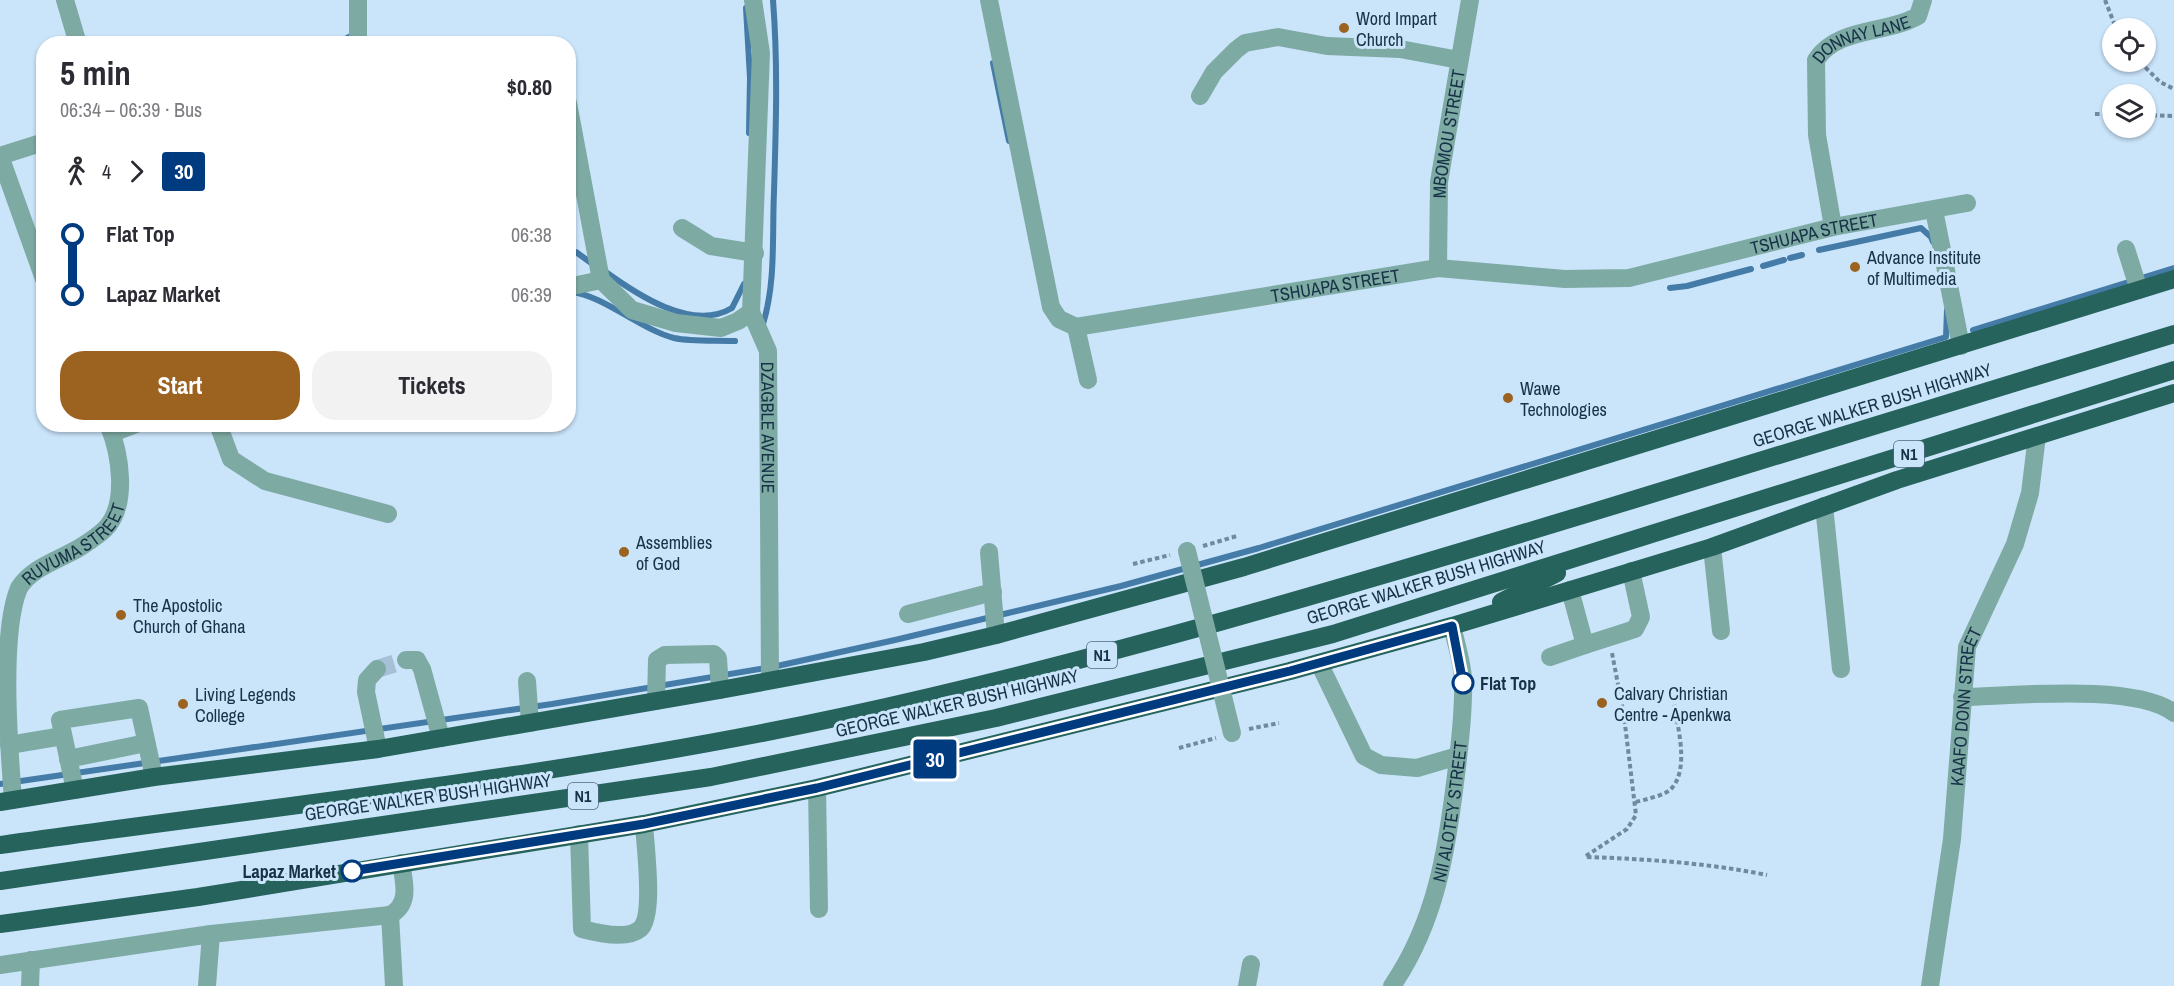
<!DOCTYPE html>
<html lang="en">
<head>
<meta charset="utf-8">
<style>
	body { margin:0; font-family:"Archivo Narrow",sans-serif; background:#f2f2f3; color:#2b2b33; height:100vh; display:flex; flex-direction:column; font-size:22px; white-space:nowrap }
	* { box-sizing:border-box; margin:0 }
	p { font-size:20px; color:#7c7c81 }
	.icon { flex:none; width:33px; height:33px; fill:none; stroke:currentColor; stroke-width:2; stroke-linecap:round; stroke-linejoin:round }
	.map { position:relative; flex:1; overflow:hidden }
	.side { position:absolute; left:36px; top:36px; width:540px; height:396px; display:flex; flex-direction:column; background:#fff; border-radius:24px; box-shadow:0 2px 4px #0004 }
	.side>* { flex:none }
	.badge { padding:0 12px; border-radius:4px; font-size:21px; line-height:39px }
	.fabs { position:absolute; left:2102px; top:18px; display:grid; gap:12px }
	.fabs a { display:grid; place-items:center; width:54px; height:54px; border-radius:50%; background:#fff; box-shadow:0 2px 4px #0004; font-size:30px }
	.map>.badge { position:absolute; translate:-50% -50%; box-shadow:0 0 0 3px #fff }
	.legs { display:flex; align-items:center; gap:9px; height:66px; padding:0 24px; font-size:20px }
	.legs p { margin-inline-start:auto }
	.headline { display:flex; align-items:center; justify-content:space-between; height:102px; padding:0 24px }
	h1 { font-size:33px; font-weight:700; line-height:45px }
	.cta { display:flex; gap:12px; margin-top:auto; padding:12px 24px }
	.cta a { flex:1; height:69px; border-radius:24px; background:#9b6220; color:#fff; font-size:24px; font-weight:700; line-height:69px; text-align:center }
	.cta a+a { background:#f2f2f3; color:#2b2b33 }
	ul { padding:0 24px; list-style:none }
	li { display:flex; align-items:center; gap:21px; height:60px; font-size:22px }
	li i { display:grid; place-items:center; width:9px; height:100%; margin:0 8px; background:currentColor }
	li i::after { content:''; width:15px; height:15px; margin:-8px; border:4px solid; border-radius:50%; background:#fff }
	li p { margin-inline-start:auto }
	li:first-child i { background:linear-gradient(#0000 50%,currentColor 0) }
	li:last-child i { background:linear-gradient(currentColor 50%,#0000 0) }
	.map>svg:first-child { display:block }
</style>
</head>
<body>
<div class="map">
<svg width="2174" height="986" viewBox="0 0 2174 986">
	<rect width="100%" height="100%" fill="#cae4fa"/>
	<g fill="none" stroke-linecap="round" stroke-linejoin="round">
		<!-- stream -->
		<g stroke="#447ba7" stroke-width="6">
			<polyline points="746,8 750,78 749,133"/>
			<polyline points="340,42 354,34"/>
			<polyline points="993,63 1009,141"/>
			<polyline points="1819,250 1921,228 1931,237 1933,242"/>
			<polyline points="1790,258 1802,255"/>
			<polyline points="568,259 576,252 594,265"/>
			<polyline points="1763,266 1784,260"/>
			<path d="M603,270C636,294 692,332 732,308L744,284"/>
			<polyline points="1670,288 1687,286 1751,269"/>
			<path d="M572,292C604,296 640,329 674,338C693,342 715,340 735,341"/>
			<path d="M763,324C776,282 772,236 774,192C776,128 778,64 773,0"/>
			<polyline points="1973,330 2174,268"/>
			<polyline points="0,784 552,704 777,666 895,640 1121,586 1259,548 1946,337 1947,310"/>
		</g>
		<!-- minor-tunnel -->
		<polyline stroke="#a6c0d6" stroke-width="18" stroke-dasharray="18 9" stroke-linecap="butt" points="377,669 406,660"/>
		<!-- path -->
		<g stroke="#6f899f" stroke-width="4" stroke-dasharray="4.5 3" stroke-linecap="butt">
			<polyline points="2105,0 2116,28"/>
			<polyline points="2140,62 2160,82 2174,89"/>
			<polyline points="2095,114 2112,114"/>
			<polyline points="2145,115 2174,116"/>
			<polyline points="1203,546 1237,536"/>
			<polyline points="1133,564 1170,555"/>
			<polyline points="1249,729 1279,723"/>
			<polyline points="1179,748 1216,738"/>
			<path d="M1636,802C1646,799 1664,796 1671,789C1691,768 1676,722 1673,697"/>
			<polyline points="1586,856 1627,829 1636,815 1624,716 1612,653"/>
			<path d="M1587,857C1648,859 1707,863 1767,875"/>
		</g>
		<!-- minor -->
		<g stroke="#7eaaa4" stroke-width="18">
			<polyline points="65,0 78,44"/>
			<polyline points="358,0 358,44"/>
			<path id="s1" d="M753,0L761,53L751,312L768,351L770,680"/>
			<path id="s2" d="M989,0L1051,307L1059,319L1076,327L1438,268L1565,279L1629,278L1833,227L1967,203"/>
			<polyline points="1200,96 1214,72 1236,50 1245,43 1278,37 1327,46 1400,49 1459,60"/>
			<polyline points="568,103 601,280"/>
			<polyline points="0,156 44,279"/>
			<polyline points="0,156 44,142"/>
			<polyline points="1934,210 1961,346"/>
			<path id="s3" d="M1833,227L1817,135L1816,60C1837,27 1887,34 1918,16L1923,0"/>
			<polyline points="682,228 711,246 755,253"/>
			<polyline points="2126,249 2139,290"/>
			<path id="s4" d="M1438,268L1439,182L1470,0"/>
			<polyline points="601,280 632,310 676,323 721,328 738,321 751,312"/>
			<polyline points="568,287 601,280"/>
			<polyline points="1076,327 1088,380"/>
			<polyline points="218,424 231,459 265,481 388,514"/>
			<polyline points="112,433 136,424"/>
			<polyline points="1824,506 1841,669"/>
			<polyline points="1712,547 1721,631"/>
			<polyline points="989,552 996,635"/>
			<polyline points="1570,590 1585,645 1635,629 1641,617 1631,571"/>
			<polyline points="908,614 993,592"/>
			<polyline points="1550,657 1585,645"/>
			<polyline points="406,660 417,660 422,669 441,738"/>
			<polyline points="1319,663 1364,756 1381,765 1417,768 1458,756"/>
			<polyline points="377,669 367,680 366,692 378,749"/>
			<polyline points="527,681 530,723"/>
			<path d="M1962,697C2012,696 2136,683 2174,713"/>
			<polyline points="656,701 657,660 665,655 714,654 718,658 720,690"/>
			<polyline points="9,745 63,736"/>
			<polyline points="68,759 146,743"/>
			<polyline points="817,788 819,909"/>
			<polyline points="75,790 60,720 139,708 154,777"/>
			<path id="s5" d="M13,800C9,747 0,633 19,588C32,567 59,560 79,548C87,543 98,536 105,529C129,505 120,452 108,424"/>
			<path d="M579,834L582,929C597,933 627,940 640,929C655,916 645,845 644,824"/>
			<polyline points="390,915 394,986"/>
			<path d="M0,965L211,934L390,915C411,904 404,882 401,863"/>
			<polyline points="30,986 31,960"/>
			<polyline points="207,986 211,934"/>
			<polyline points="1247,986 1251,964"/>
			<path id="s6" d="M1392,986C1436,922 1447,850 1456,775C1460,744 1464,711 1463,679C1462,662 1456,643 1452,626"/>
			<path id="s7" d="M1930,986L1952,839L1967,647L2015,544L2030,493L2037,436"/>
		</g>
		<!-- highway -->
		<g stroke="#25635c" stroke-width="18">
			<polyline points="1501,602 1557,573"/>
			<polyline points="0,802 154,777 378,749 720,690 924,652 996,635 1244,567 2174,279"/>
			<path d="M0,845C282,805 567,776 845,716C1098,661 1346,587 1593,512C1787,453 1981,394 2174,334"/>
			<polyline points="0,881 711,777 996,718 1333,634 2174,370"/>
			<polyline points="0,924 198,897 644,824 817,788 1290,671 1452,626 1712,547 1897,480 2174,393"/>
		</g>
		<!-- minor-bridge -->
		<polyline stroke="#7eaaa4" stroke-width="18" points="1187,551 1232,733"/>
	</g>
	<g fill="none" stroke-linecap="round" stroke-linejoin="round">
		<!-- line-1 casing -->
		<g stroke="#fff" stroke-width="14">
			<polyline id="line-1" points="352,871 644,824 817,788 1290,671 1452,626 1463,683"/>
		</g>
		<!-- line-1 -->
		<use href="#line-1" stroke="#003b80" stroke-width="9"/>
	</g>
	<!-- markers -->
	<g fill="#9b6220" stroke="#cae4fa" stroke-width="2">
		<circle cx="1344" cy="28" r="6"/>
		<circle cx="1855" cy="267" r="6"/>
		<circle cx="1508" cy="398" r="6"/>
		<circle cx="624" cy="552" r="6"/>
		<circle cx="121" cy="615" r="6"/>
		<circle cx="1602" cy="703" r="6"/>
		<circle cx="183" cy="704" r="6"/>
	</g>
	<g fill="#fff" stroke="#003b80" stroke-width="3">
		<circle cx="1463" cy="683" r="10"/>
		<circle cx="352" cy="871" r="10"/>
	</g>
	<g text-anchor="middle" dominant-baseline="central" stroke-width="6" stroke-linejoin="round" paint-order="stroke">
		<!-- shield labels -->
		<g fill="#cae4fa" stroke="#4d677d" stroke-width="1.5">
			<rect x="1894" y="441" width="30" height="26" rx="4.5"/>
			<rect x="1087" y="642" width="30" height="26" rx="4.5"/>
			<rect x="568" y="783" width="30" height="26" rx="4.5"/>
		</g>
		<g font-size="16" font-weight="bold" fill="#173247">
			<text x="1909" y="454">N1</text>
			<text x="1102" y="655">N1</text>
			<text x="583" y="796">N1</text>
		</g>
		<!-- poi labels -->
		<g font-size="18" fill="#173247" stroke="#cae4fa" text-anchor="start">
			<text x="1356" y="18">Word Impart<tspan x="1356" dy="21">Church</tspan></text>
			<text x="1867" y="257">Advance Institute<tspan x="1867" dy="21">of Multimedia</tspan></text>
			<text x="1520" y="388">Wawe<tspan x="1520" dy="21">Technologies</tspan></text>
			<text x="636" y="542">Assemblies<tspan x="636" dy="21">of God</tspan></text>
			<text x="133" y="605">The Apostolic<tspan x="133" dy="21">Church of Ghana</tspan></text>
			<text x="1614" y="693">Calvary Christian<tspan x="1614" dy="21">Centre - Apenkwa</tspan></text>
			<text x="195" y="694">Living Legends<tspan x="195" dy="21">College</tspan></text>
		</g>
		<!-- street labels -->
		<g font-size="18" fill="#173247" stroke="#cae4fa">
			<text stroke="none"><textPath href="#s3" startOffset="220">DONNAY LANE</textPath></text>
			<text stroke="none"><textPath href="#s4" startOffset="135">MBOMOU STREET</textPath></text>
			<text stroke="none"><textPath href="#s2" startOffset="1095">TSHUAPA STREET</textPath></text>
			<text stroke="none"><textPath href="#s2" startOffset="609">TSHUAPA STREET</textPath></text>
			<text transform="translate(1872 405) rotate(-17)">GEORGE WALKER BUSH HIGHWAY</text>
			<text stroke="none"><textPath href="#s1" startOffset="432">DZAGBLE AVENUE</textPath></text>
			<text stroke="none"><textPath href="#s5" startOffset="285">RUVUMA STREET</textPath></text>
			<text transform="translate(1426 582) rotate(-17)">GEORGE WALKER BUSH HIGHWAY</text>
			<text transform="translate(957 703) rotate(-13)">GEORGE WALKER BUSH HIGHWAY</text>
			<text stroke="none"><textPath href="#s7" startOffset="282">KAAFO DONN STREET</textPath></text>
			<text transform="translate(428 797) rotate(-8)">GEORGE WALKER BUSH HIGHWAY</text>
			<text stroke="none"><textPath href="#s6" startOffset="186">NII ALOTEY STREET</textPath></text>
		</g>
		<!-- stop labels -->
		<g font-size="18" font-weight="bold" fill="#173247" stroke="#cae4fa" text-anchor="start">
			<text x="1480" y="683">Flat Top</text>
			<text x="336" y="871" text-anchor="end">Lapaz Market</text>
		</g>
	</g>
</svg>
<div class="fabs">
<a><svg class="icon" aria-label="locate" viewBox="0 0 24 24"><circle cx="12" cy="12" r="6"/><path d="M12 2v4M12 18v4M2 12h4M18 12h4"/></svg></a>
<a><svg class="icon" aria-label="layers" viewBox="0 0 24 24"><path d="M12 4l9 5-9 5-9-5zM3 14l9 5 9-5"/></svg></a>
</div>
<b class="badge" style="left:935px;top:759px;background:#003b80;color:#fff">30</b>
<section class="side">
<div class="headline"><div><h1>5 min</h1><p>06:34 – 06:39 · Bus</p></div><b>$0.80</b></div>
<div class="legs"><svg class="icon" aria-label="walk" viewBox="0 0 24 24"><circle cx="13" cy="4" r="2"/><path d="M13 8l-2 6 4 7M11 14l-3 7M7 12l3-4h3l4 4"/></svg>4<svg class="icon" aria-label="forward" viewBox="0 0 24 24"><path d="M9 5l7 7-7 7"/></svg><b class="badge" style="background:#003b80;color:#fff">30</b></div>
<ul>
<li><i style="color:#003b80"></i><b>Flat Top</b><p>06:38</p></li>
<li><i style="color:#003b80"></i><b>Lapaz Market</b><p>06:39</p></li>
</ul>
<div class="cta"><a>Start</a><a>Tickets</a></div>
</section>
</div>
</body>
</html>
